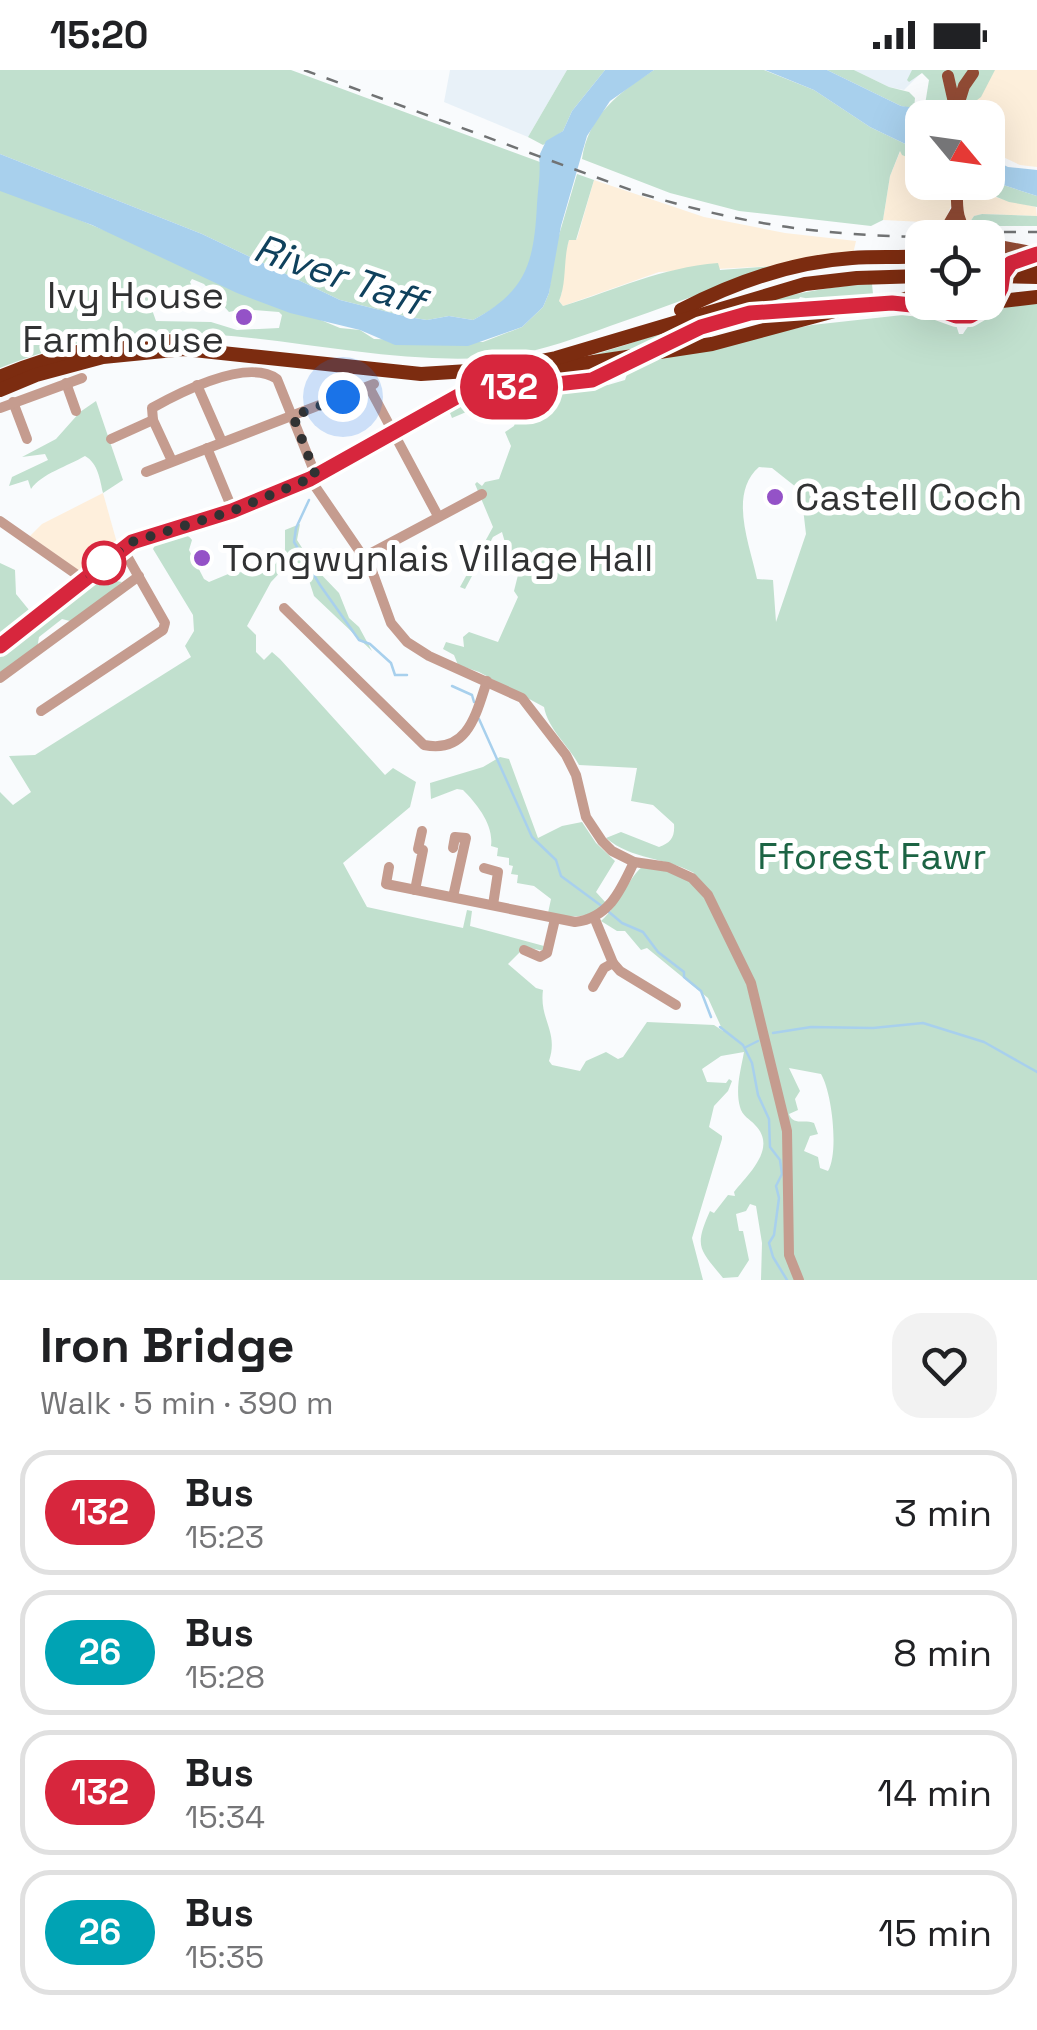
<!DOCTYPE html>
<html lang="en">
<head>
<meta charset="utf-8">
<style>
	body { margin:0; font-family:"Space Grotesk",sans-serif; background:#f2f2f2; color:#202124; height:100vh; display:flex; flex-direction:column; font-size:38px; white-space:nowrap }
	* { box-sizing:border-box; margin:0 }
	p { font-size:32px; color:#757577 }
	.icon { flex:none; width:55px; height:55px; fill:none; stroke:currentColor; stroke-width:2; stroke-linecap:round; stroke-linejoin:round }
	.map { position:relative; height:1210px; overflow:hidden }
	.drawer { display:flex; flex-direction:column; background:#fff; flex:1 }
	.drawer>* { flex:none }
	.badge { padding:0 20px; border-radius:32px; font-size:35px; line-height:65px }
	.needle { width:65px; rotate:119deg }
	.buttons { position:absolute; left:905px; top:30px; display:grid; gap:20px }
	.buttons a { display:grid; place-items:center; width:100px; height:100px; border-radius:20px; background:#fff; box-shadow:0 10px 40px #0002; font-size:50px }
	.you { position:absolute; width:50px; height:50px; margin:-25px; border:8px solid #fff; border-radius:50%; background:#1a73e8; box-shadow:0 0 0 15px #1a73e833 }
	.map>.badge { position:absolute; translate:-50% -50%; box-shadow:0 0 0 5px #fff }
	.round { display:grid; place-items:center; flex:none; width:105px; height:105px; border-radius:30px; background:#f2f2f2 }
	.headline { display:flex; align-items:center; justify-content:space-between; height:170px; padding:0 40px }
	h1 { font-size:48px; font-weight:800; line-height:75px }
	ul { padding:0; list-style:none }
	li { display:flex; align-items:center; gap:30px; height:125px; margin:0 20px 15px; padding:0 20px; border:5px solid #e0e0e0; border-radius:30px }
	li div { flex:1 }
	li b { display:block; font-size:38px }
	li em { font-style:normal }
	li .badge { min-width:110px; font-weight:700; text-align:center }
	.status { display:flex; justify-content:space-between; align-items:center; height:70px; padding:0 50px; background:#fff; direction:ltr }
	.status svg { height:28px; fill:currentColor }
	.map>svg:first-child { display:block }
</style>
</head>
<body>
<div class="status"><b>15:20</b><svg viewBox="0 0 49 12"><path d="M0 12V9h3v3zM5 12V6h3v6zM10 12V3h3v9zM15 12V0h3v12zM26 1h20v11H26zM47 4h2v5h-2z"/></svg></div>
<div class="map">
<svg width="1037" height="1210" viewBox="0 0 1037 1210">
	<rect width="100%" height="100%" fill="#f9fbfd"/>
	<!-- built -->
	<g fill="#e8f1f8">
		<polygon points="450,0 567,0 528,67 444,32"/>
		<polygon points="854,0 924,0 904,20 889,17"/>
	</g>
	<!-- industrial -->
	<g fill="#fdefdb">
		<polygon points="986,0 1037,0 1037,97 1020,95 988,80 988,48 964,48"/>
		<polygon points="902,77 922,87 922,112 952,113 952,133 944,153 883,150 890,106"/>
		<polygon points="594,110 704,147 785,163 856,171 853,184 774,196 659,202 563,236 559,231 562,222 563,190 569,170 577,169"/>
		<polygon points="962,113 998,128 1036,137 1037,146 982,144 974,146 970,152 964,152"/>
	</g>
	<!-- education -->
	<polygon fill="#feefdc" points="103,423 117,473 82,503 30,466 42,454"/>
	<!-- green -->
	<g fill="#c1e0ce" fill-rule="evenodd">
		<path d="M0,0H291L540,92C541,126 539,188 518,217C507,232 489,241 473,250L449,246L427,250L408,247L340,230L202,164L0,84Z"/>
		<polygon points="567,0 605,0 572,41 563,61 543,75 528,67"/>
		<path d="M654,0H764L814,20L870,57L922,82V93L902,85L900,81L890,106L883,150L871,156L739,141L670,123L582,89C588,46 619,22 654,0Z"/>
		<polygon points="827,0 854,0 889,17 909,22 915,28 914,39 901,36"/>
		<polygon points="912,0 995,0 981,27 973,33 972,47 961,47 962,42 951,42 951,47 923,47 929,10 922,3 909,12 907,10"/>
		<path d="M577,104L594,110L576,170H569C563,190 567,212 559,231L563,236C618,219 660,198 718,193L720,200L774,196C719,217 665,237 610,256C571,270 528,286 486,288C379,294 276,263 169,263C111,263 54,276 0,298V117L340,258L360,260L374,269L483,272L522,257L543,237L549,223L554,182ZM192,209L204,214L229,242L242,239L279,242L282,245L279,258L237,260L211,252L156,251L150,234L159,231L160,221L176,215L185,222L193,219L190,212Z"/>
		<polygon points="988,110 1037,126 1037,137 1009,132 962,113"/>
		<polygon points="982,144 1037,146 1037,156 977,156 977,152 970,152 974,146"/>
		<path d="M872,214L873,224L806,233L805,228L800,227L796,234L656,274L579,289C676,261 771,219 872,214Z"/>
		<path d="M1037,234V1210H761L762,1173L756,1136L750,1134L746,1141L736,1144L739,1161H743L749,1190L738,1207L723,1208C699,1179 694,1177 710,1141L714,1143L728,1125L735,1126L734,1122C748,1104 778,1078 755,1055C750,1049 742,1046 740,1037C735,1019 741,999 744,982L721,986L702,999L707,1012L726,1013L729,1009L732,1011L728,1021L714,1036L709,1057L722,1066V1069L692,1168L703,1210H0V722L13,735L31,722L9,686L35,685L191,587L185,576L194,561L193,545L153,479L158,469C170,468 184,459 192,470L189,480L204,509L209,512L233,502L268,503L285,482V460L300,454L297,470L315,498L339,523L349,548L359,557L372,581L314,526L306,501L301,497L286,496L271,512L247,556L256,565V582L264,590L272,582L280,589L385,705L393,698L416,712L410,737L343,793L367,837L463,858L467,840L472,841L470,856L544,876V881L525,877L508,894L536,918L543,920C539,950 559,961 549,991L552,995L580,1001L586,991L606,982L618,989L623,987L647,952L714,955L723,961L708,928L647,878L641,880L625,861H617L601,851C620,834 627,809 645,794L692,807L694,803C665,787 632,790 606,768L621,762L659,777C671,773 675,767 674,754L653,735L631,731L637,698L579,695C569,676 548,659 544,637L479,602L458,595L454,585L443,579L446,572L464,577L463,567L469,562L498,572L518,527L514,521L519,501L510,490L502,462L493,467L465,519L460,517L493,457L475,414L477,412L482,416L485,412L499,409L511,376L505,362L514,356L517,347L512,342L471,340L452,348L448,338L494,326L608,315L625,310L628,301L656,287L812,255L921,243L956,255L959,264H963C979,237 1008,234 1037,234ZM759,397L772,398L801,421L806,464L776,552L773,510L757,509C750,475 728,424 759,397ZM789,998L821,1004C832,1022 839,1083 828,1101L820,1098L818,1087L804,1081L810,1066L818,1064L814,1053C805,1049 793,1056 789,1044L798,1040L795,1029L800,1021Z"/>
		<path d="M96,331L123,410L103,423C100,410 98,393 85,386C68,396 41,404 31,419L28,410L9,416L12,407L48,390L45,384L22,387L56,369L80,342Z"/>
		<polygon points="0,493 15,500 16,524 38,551 98,508 122,512 74,552 62,549 39,567 37,579 0,604"/>
		<path d="M500,687L509,689L538,768L562,756L582,752L596,773L615,791L596,822L606,833C587,850 572,848 548,843L551,829L534,816L517,813L518,805L511,804L513,796L509,795V788L497,786L498,778L491,776C494,755 477,734 463,720L457,719L431,729L430,713L483,697Z"/>
	</g>
	<!-- water -->
	<g fill="#a8d0ed">
		<path d="M605,0H654L610,31L587,66L561,156L549,223L543,237L522,257L468,276L395,275L360,260L290,243L237,223L92,155L0,121V84L202,164L340,230L408,247L427,250L449,246L473,250C527,221 534,192 537,134C538,117 541,103 539,86L546,71L563,61L572,41Z"/>
		<polygon points="765,0 827,0 901,36 917,38 923,47 922,82 870,57 814,20"/>
		<polygon points="988,87 1008,97 1037,100 1037,126 988,110"/>
	</g>
	<g fill="none" stroke-linecap="round" stroke-linejoin="round">
		<!-- stream -->
		<g stroke="#a8d0ed" stroke-width="2.5">
			<polyline points="309,430 296,458 294,472 320,515 359,570 370,574 391,593 395,605 407,605"/>
			<polyline points="452,616 472,625 474,632"/>
			<polyline points="479,649 532,767 556,790 561,806 603,837"/>
			<polyline points="609,842 622,853 643,862 658,882 684,902 684,907 701,921 711,947"/>
			<polyline points="720,957 743,975 752,993 758,1025 769,1049 770,1077 780,1090 782,1104 776,1116 779,1128 774,1165 769,1173 773,1187 787,1210"/>
			<polyline points="773,963 811,957 873,958 923,953 984,972 1037,1002"/>
			<polyline points="746,977 758,971"/>
		</g>
		<!-- minor -->
		<g stroke="#c59c8f" stroke-width="10">
			<polyline points="66,313 76,341"/>
			<polyline points="197,315 222,372"/>
			<polyline points="369,317 438,446"/>
			<polyline points="13,332 27,369"/>
			<polyline points="0,338 82,308"/>
			<polyline points="111,369 153,350"/>
			<polyline points="207,378 233,441"/>
			<path d="M172,391L153,350L152,338C181,322 247,288 277,309L316,406"/>
			<polyline points="146,402 374,314"/>
			<polyline points="310,409 371,498 391,553 407,572 429,586 522,628 566,685 576,705 586,747 602,771 612,781 634,792 668,797 692,808 708,825 751,913 787,1061 789,1185 799,1210"/>
			<polyline points="0,451 83,509"/>
			<polyline points="364,487 482,424"/>
			<path d="M284,538L424,675C468,684 476,644 487,611"/>
			<polyline points="0,608 139,506"/>
			<polyline points="41,641 163,560 165,553 123,479"/>
			<polyline points="453,778 455,767 466,768 453,827"/>
			<path d="M389,797L386,814L575,852C609,848 621,820 634,792"/>
			<polyline points="484,798 498,802 493,835"/>
			<polyline points="415,820 423,780 418,779 422,761"/>
			<polyline points="594,847 613,893 620,901 676,935"/>
			<polyline points="524,880 540,887 547,883 555,849"/>
			<polyline points="593,917 604,898 613,893"/>
		</g>
		<!-- major -->
		<g stroke="#914b35" stroke-width="12">
			<polyline points="948,6 955,37"/>
			<polyline points="956,42 964,16 973,3"/>
			<path d="M957,112C957,134 954,153 973,168"/>
			<polyline points="941,168 956,142"/>
			<polyline points="988,174 1037,183"/>
			<polyline points="894,232 908,227 922,214"/>
			<path d="M937,238C963,254 992,244 1002,214"/>
			<polyline points="678,268 719,250 772,241 892,233 931,237 944,242"/>
			<polyline points="0,576 132,473 233,441 310,409 445,332 480,320 566,315 592,310 618,300"/>
		</g>
		<!-- highway -->
		<g stroke="#7c2c10" stroke-width="14">
			<polyline points="988,197 1037,197"/>
			<polyline points="988,206 1037,207"/>
			<polyline points="993,232 1037,227"/>
			<path d="M681,240C735,212 791,192 852,188C875,186 899,188 922,186"/>
			<polyline points="541,300 712,274 853,236"/>
			<path d="M0,307C59,281 121,271 184,271"/>
			<polyline points="0,320 36,305 103,287 184,279 421,304 500,299 556,288 805,214 857,208 922,206"/>
		</g>
		<!-- rail -->
		<g stroke="#717374" stroke-width="2.5" stroke-dasharray="12 12" stroke-linecap="butt">
			<path d="M304,0L639,123C745,155 824,166 934,167"/>
			<polyline points="980,162 1037,162"/>
		</g>
		<!-- major-bridge -->
		<g stroke="#914b35" stroke-width="12">
			<polyline points="1001,194 1002,214"/>
			<polyline points="922,213 922,196"/>
			<polyline points="618,300 678,268"/>
		</g>
	</g>
	<g fill="none" stroke-linecap="round" stroke-linejoin="round">
		<!-- line casing -->
		<g stroke="#fff" stroke-width="22">
			<polyline id="line" points="0,576 132,472 232,441 310,409 460,325 592,310 701,257 750,243 892,233 931,237 956,246 970,246 994,232 1001,218 1003,204 1011,193 1037,184"/>
		</g>
		<!-- line -->
		<use href="#line" stroke="#d7263d" stroke-width="15"/>
		<!-- walk -->
		<polyline stroke="#313233" stroke-width="10" stroke-dasharray="0 18" points="104,493 90,504 132,472 232,441 316,406 293,346 343,327"/>
	</g>
	<!-- markers -->
	<g fill="#9452c7" stroke="#fff" stroke-width="4">
		<circle cx="244" cy="247" r="10"/>
		<circle cx="775" cy="427" r="10"/>
		<circle cx="202" cy="488" r="10"/>
	</g>
	<circle fill="#fff" stroke="#d7263d" stroke-width="5" cx="104" cy="493" r="20"/>
	<g text-anchor="middle" dominant-baseline="central" stroke-width="10" stroke-linejoin="round" paint-order="stroke">
		<!-- poi labels -->
		<g font-size="38" fill="#313233" stroke="#fff" text-anchor="start">
			<text x="224" y="225" text-anchor="end">Ivy House<tspan x="224" dy="44">Farmhouse</tspan></text>
			<text x="795" y="427">Castell Coch</text>
			<text x="222" y="488">Tongwynlais Village Hall</text>
		</g>
		<!-- park labels -->
		<g font-size="38" fill="#1c6444" stroke="#fff">
			<text x="872" y="786">Fforest Fawr</text>
		</g>
		<!-- water labels -->
		<g font-size="40" font-style="italic" fill="#0f415d" stroke="#fff">
			<text transform="translate(339 205) rotate(19)">River Taff</text>
		</g>
	</g>
</svg>
<div class="buttons">
<a><svg class="needle" viewBox="-14 -14 28 28"><path d="M0-13l5 13h-10z" fill="#e53935"/><path d="M0 13l5-13h-10z" fill="#757577"/></svg></a>
<a><svg class="icon" aria-label="locate" viewBox="0 0 24 24"><circle cx="12" cy="12" r="6"/><path d="M12 2v4M12 18v4M2 12h4M18 12h4"/></svg></a>
</div>
<div class="you" style="left:343px;top:327px"></div>
<b class="badge" style="left:509px;top:317px;background:#d7263d;color:#fff">132</b>
</div>
<section class="drawer">
<div class="headline"><div><h1>Iron Bridge</h1><p>Walk · 5 min · 390 m</p></div><a class="round"><svg class="icon" aria-label="heart" viewBox="0 0 24 24"><path d="M12 20l-8-8c-3-5 5-10 8-4 3-6 11-1 8 4z"/></svg></a></div>
<ul>
<li><span class="badge" style="background:#d7263d;color:#fff">132</span><div><b>Bus</b><p>15:23</p></div><em>3 min</em></li>
<li><span class="badge" style="background:#00a3b4;color:#fff">26</span><div><b>Bus</b><p>15:28</p></div><em>8 min</em></li>
<li><span class="badge" style="background:#d7263d;color:#fff">132</span><div><b>Bus</b><p>15:34</p></div><em>14 min</em></li>
<li><span class="badge" style="background:#00a3b4;color:#fff">26</span><div><b>Bus</b><p>15:35</p></div><em>15 min</em></li>
</ul>
</section>
</body>
</html>
